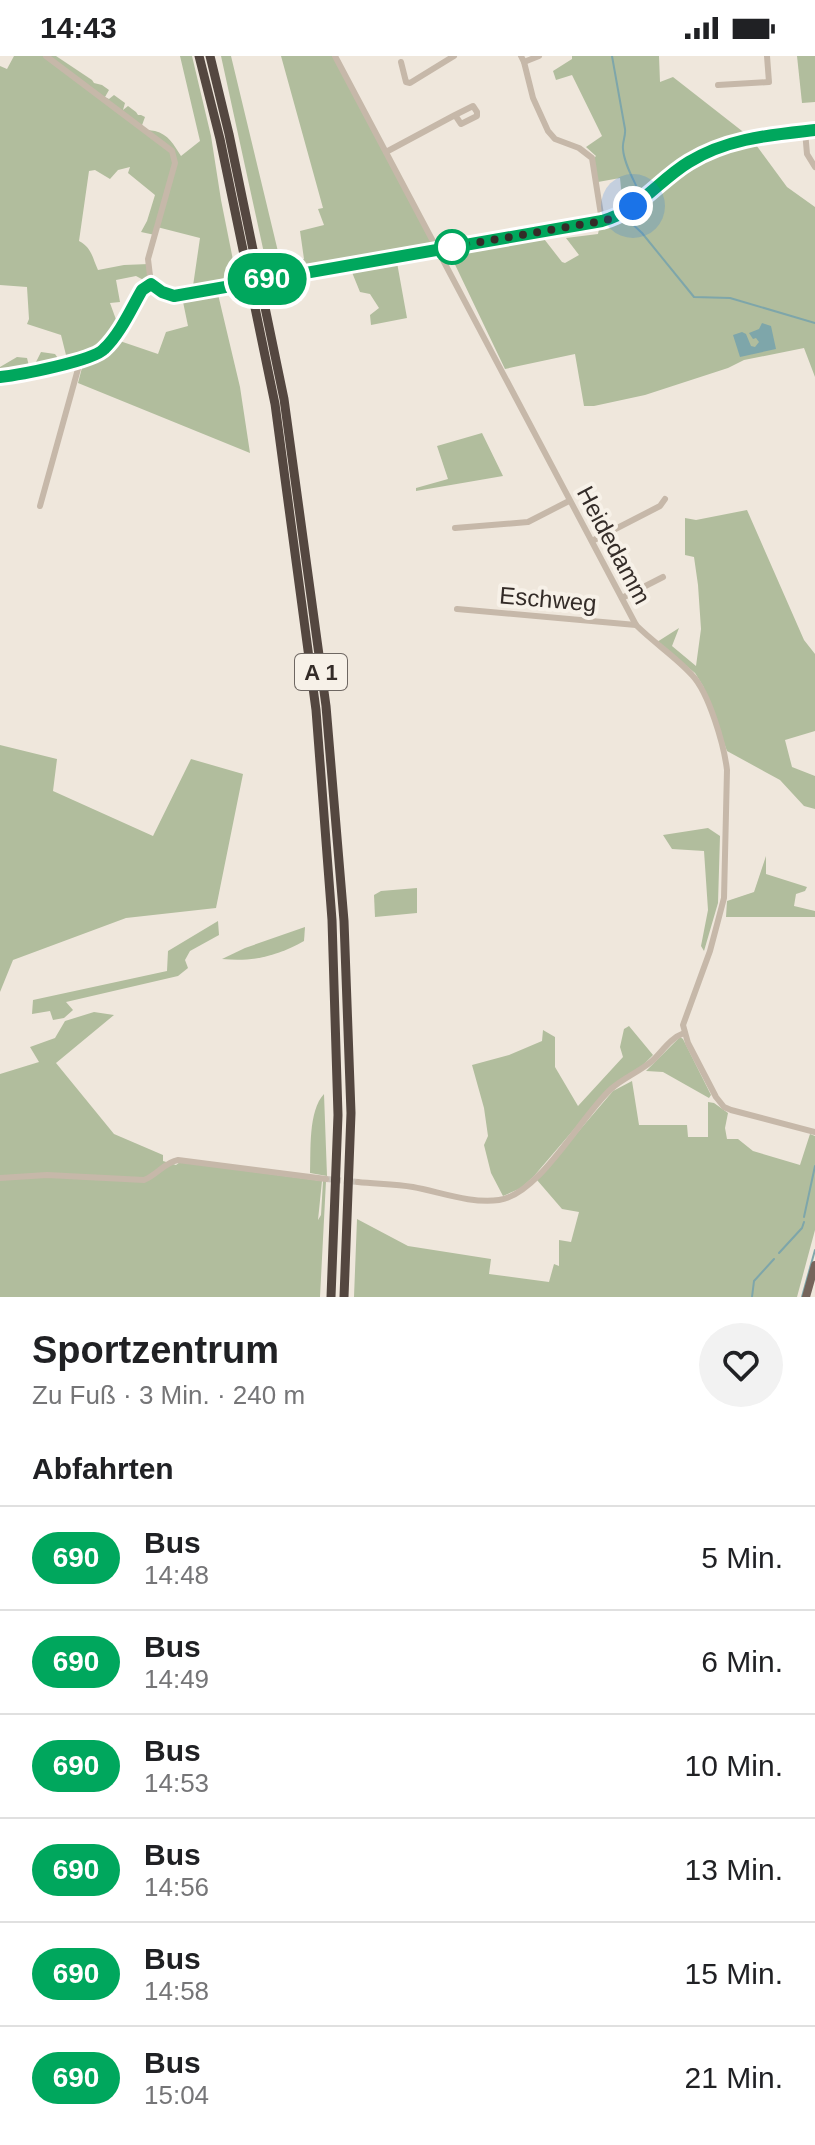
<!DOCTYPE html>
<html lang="de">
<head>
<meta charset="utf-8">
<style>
	body { margin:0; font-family:Arial,sans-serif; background:#f2f2f2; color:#202124; height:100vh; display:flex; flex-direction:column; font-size:30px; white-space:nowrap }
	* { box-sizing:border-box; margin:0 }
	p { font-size:26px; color:#757577 }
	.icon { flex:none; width:44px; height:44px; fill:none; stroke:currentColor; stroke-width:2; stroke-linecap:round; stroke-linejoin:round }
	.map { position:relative; height:1241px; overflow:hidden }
	.panel { display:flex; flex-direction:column; background:#fff; flex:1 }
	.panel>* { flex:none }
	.badge { padding:0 16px; border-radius:26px; font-size:28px; line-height:52px }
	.you { position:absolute; width:40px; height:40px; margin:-20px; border:6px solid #fff; border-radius:50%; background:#1a73e8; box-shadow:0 0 0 12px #1a73e833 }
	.map>.badge { position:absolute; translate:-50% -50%; box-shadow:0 0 0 4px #fff }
	h2 { padding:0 32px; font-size:30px; line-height:72px }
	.round { display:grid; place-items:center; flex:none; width:84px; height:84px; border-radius:42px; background:#f2f2f2 }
	.head { display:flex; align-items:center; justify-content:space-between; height:136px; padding:0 32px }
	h1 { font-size:38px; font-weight:700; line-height:60px }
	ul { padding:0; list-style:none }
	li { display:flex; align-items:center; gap:24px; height:104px; padding:0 32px; border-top:2px solid #e0e0e0 }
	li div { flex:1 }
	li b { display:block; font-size:30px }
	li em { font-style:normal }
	li .badge { min-width:88px; font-weight:700; text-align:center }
	.status { display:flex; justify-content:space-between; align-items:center; height:56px; padding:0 40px; background:#fff; direction:ltr }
	.status svg { height:22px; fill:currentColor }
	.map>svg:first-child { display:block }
</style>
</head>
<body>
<div class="status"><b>14:43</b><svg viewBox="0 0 49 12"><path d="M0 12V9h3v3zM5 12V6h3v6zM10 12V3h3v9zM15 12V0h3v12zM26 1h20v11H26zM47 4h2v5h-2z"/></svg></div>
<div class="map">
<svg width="815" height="1241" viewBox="0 0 815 1241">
	<rect width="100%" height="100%" fill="#efe7dc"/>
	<!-- green -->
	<g fill="#b1bd9d">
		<path d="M14,0H56L92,24L94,27L102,29L109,34L105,41L109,43L114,39L125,47L123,54L128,50L136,56L138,59H141L145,61L141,72C146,74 150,74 155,75C168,78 174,89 181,100L200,85L180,0H192L211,80L221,144L237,224L229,230L182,239L193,230L200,182L157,171L155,179L141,176L147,165L155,139L128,117L130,111L118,114L110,123L95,114L89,115L79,185C92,192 92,201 98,214L124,209L149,208L151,228L136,220L116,224L120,246L110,247L118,269L111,282L158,298L166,276L188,270L182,241L217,234L240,331L250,397L78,327L83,308L88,303L80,300L67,303L61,279L27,268L29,263L27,231L0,229V10L7,13Z"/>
		<polygon points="221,0 231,0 281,208 304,203 300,175 324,169 318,153 323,152 281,0 335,0 438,193 269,220"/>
		<polygon points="572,0 659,0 660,26 673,21 751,82 787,131 815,151 815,321 804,292 744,304 728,312 645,339 594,350 584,350 575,298 505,313 449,196 541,179 562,206 565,207 579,199 566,182 598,178 600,168 615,164 615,157 623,152 620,122 598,126 594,102 596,100 586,91 602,80 572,19 556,24 553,15 572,3"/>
		<polygon points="797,0 815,0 815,46 802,47"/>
		<polygon points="396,201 407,262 371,269 370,259 379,252 370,238 360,236 349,209"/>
		<polygon points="41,296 55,298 60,305 58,313 40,320 0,326 0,311 17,301 27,302 29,310 35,308"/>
		<polygon points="482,377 503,420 416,435 416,432 448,423 437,390"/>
		<polygon points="747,454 804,584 815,598 815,675 785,684 792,711 815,720 815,753 804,750 780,724 727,695 703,630 695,617 657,586 679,572 672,590 696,610 701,573 698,529 694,501 685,499 685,462 696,464"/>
		<polygon points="0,689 57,703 53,735 153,780 191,703 243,718 216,852 126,862 13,904 0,936"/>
		<polygon points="708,772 720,780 718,847 704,895 701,890 708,854 704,795 672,793 663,779"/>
		<polygon points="766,800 766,818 807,831 805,835 796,838 794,850 815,855 815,861 726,861 727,845 754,836"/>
		<polygon points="417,832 417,857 375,861 374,839 381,835"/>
		<polygon points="218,865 219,879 190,895 185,904 188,912 178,920 66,946 73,954 64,962 53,964 50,955 32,958 33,944 167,915 168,895"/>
		<path d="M305,871L304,885C277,900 254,906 222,903L245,892Z"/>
		<polygon points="94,956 114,959 56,1007 114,1078 163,1099 163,1105 176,1109 180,1106 322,1125 318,1164 321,1159 323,1125 326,1125 320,1241 0,1241 0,1018 39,1006 30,991 55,982 65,965"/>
		<polygon points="629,970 653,999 640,1012 611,1030 534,1120 521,1132 503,1140 491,1117 484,1089 488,1080 484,1052 472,1009 509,999 542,985 543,974 555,981 555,1011 578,1050 623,1001 620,991 624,973"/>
		<polygon points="680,981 683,983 711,1039 709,1042 663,1016 646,1015"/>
		<polygon points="632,1025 639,1069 687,1069 688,1081 708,1081 708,1046 714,1047 728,1057 725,1072 727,1083 738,1083 753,1095 800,1109 810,1078 815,1080 815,1174 797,1241 354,1241 357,1163 408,1190 491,1203 489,1218 549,1226 554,1208 559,1210 559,1184 571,1186 579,1156 562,1153 537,1124 613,1035"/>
		<path d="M324,1038L327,1120L310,1117C311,1095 308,1055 324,1038Z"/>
	</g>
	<!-- water -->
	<polygon fill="#7ea6aa" points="762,267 771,270 776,293 740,301 733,279 742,276 746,278 751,290 755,291 759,286 756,282 753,283 749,277 759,273"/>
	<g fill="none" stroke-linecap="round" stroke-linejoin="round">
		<!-- stream -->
		<g stroke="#7ea6aa" stroke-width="2">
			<path d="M612,0L625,73C626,80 622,86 623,93C624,108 634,124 640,138"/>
			<polyline points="642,146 639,153 627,163 642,177 694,241 730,242 815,267"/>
			<polyline points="804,1161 815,1110"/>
			<polyline points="779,1197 802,1172 804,1166"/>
			<polyline points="752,1241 754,1225 774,1203"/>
			<polyline points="802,1241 815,1194"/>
		</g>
		<!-- minor-tunnel -->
		<polyline stroke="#cac2b8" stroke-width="6" stroke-dasharray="6 3" stroke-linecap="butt" points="326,1123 358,1126"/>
		<!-- minor -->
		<g stroke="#c6b8a9" stroke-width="6">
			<polyline points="46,0 172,95 175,107 148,203 151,228"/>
			<path d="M335,0L636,569C654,587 676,601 692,619C709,637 724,689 727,714L724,842L710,895L683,969L688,987L716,1041L724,1051L731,1054L815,1076"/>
			<polyline points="521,0 524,6 533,42 548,75 555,83 579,92 592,102 602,165"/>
			<polyline points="401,6 406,26 410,27 454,0"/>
			<polyline points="524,6 539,0"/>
			<polyline points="718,29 769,26 767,0"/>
			<polyline points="805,75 807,98 815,111"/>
			<polyline points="386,96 455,59 461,68 477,60 477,56 473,50 455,59"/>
			<path d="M269,223L602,165C637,155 659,124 689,106C727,82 771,79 815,74"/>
			<polyline points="151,228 162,236 174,240 241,228"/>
			<path d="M0,321C19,319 92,305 104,293C120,278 131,253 142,234L151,228"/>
			<polyline points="40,450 78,313 78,304"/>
			<polyline points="455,472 528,466 569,445"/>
			<polyline points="592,485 660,450 665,443"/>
			<polyline points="622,542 663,521"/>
			<polyline points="457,553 636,569"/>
			<path d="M0,1122L47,1119L144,1124C157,1119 165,1106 178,1104L326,1123"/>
			<path d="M358,1126C376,1128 395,1128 413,1131C440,1136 471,1148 499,1144C539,1139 581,1060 611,1033C623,1022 639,1016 652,1005C662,996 670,982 684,977"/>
		</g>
		<!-- major -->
		<polyline stroke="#75645b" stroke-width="8" points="806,1241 815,1209"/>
		<!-- highway -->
		<g stroke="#544740" stroke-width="9">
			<polyline points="199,0 220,83 275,348 316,654 332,864 338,1059 331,1241"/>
			<polyline points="210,0 229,78 284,343 326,650 344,865 351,1057 344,1241"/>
		</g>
	</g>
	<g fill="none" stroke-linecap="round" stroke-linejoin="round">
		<!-- line casing -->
		<g stroke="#fff" stroke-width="18">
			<path id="line" d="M0,321C19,319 93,305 104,293C120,278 131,253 142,234L151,228L162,236L174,240L602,165C637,156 659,124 689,106C728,82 771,79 815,74"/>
		</g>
		<!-- line -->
		<use href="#line" stroke="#00a75d" stroke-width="12"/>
		<!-- walk -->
		<polyline stroke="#342c28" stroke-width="8" stroke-dasharray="0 14.4" points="452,191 602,165 614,162 633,150"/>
	</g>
	<!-- markers -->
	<circle fill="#fff" stroke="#00a75d" stroke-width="4" cx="452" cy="191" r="16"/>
	<g text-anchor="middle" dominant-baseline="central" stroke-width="8" stroke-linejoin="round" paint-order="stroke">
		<!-- shield labels -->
		<rect fill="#f7f1e8" stroke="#6e6762" stroke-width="2" x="295" y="598" width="52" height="36" rx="6"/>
		<g font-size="22" font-weight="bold" fill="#342c28">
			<text x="321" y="616">A 1</text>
		</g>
		<!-- street labels -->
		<g font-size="24" fill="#342c28" stroke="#f7f1e8">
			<text transform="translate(614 489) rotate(62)">Heidedamm</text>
			<text transform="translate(548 543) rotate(5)">Eschweg</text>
		</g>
	</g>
</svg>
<div class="you" style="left:633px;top:150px"></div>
<b class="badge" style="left:267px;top:223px;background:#00a75d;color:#fff">690</b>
</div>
<section class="panel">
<div class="head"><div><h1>Sportzentrum</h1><p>Zu Fuß · 3 Min. · 240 m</p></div><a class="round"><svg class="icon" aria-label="heart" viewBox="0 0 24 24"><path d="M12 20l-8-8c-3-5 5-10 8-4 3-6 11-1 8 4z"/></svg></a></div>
<h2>Abfahrten</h2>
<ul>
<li><span class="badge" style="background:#00a75d;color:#fff">690</span><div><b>Bus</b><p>14:48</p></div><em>5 Min.</em></li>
<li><span class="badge" style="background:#00a75d;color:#fff">690</span><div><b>Bus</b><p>14:49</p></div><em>6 Min.</em></li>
<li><span class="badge" style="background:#00a75d;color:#fff">690</span><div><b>Bus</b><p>14:53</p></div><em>10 Min.</em></li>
<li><span class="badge" style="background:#00a75d;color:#fff">690</span><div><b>Bus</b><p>14:56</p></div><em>13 Min.</em></li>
<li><span class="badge" style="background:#00a75d;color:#fff">690</span><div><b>Bus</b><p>14:58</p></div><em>15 Min.</em></li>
<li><span class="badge" style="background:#00a75d;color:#fff">690</span><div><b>Bus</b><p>15:04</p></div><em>21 Min.</em></li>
</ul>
</section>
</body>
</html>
